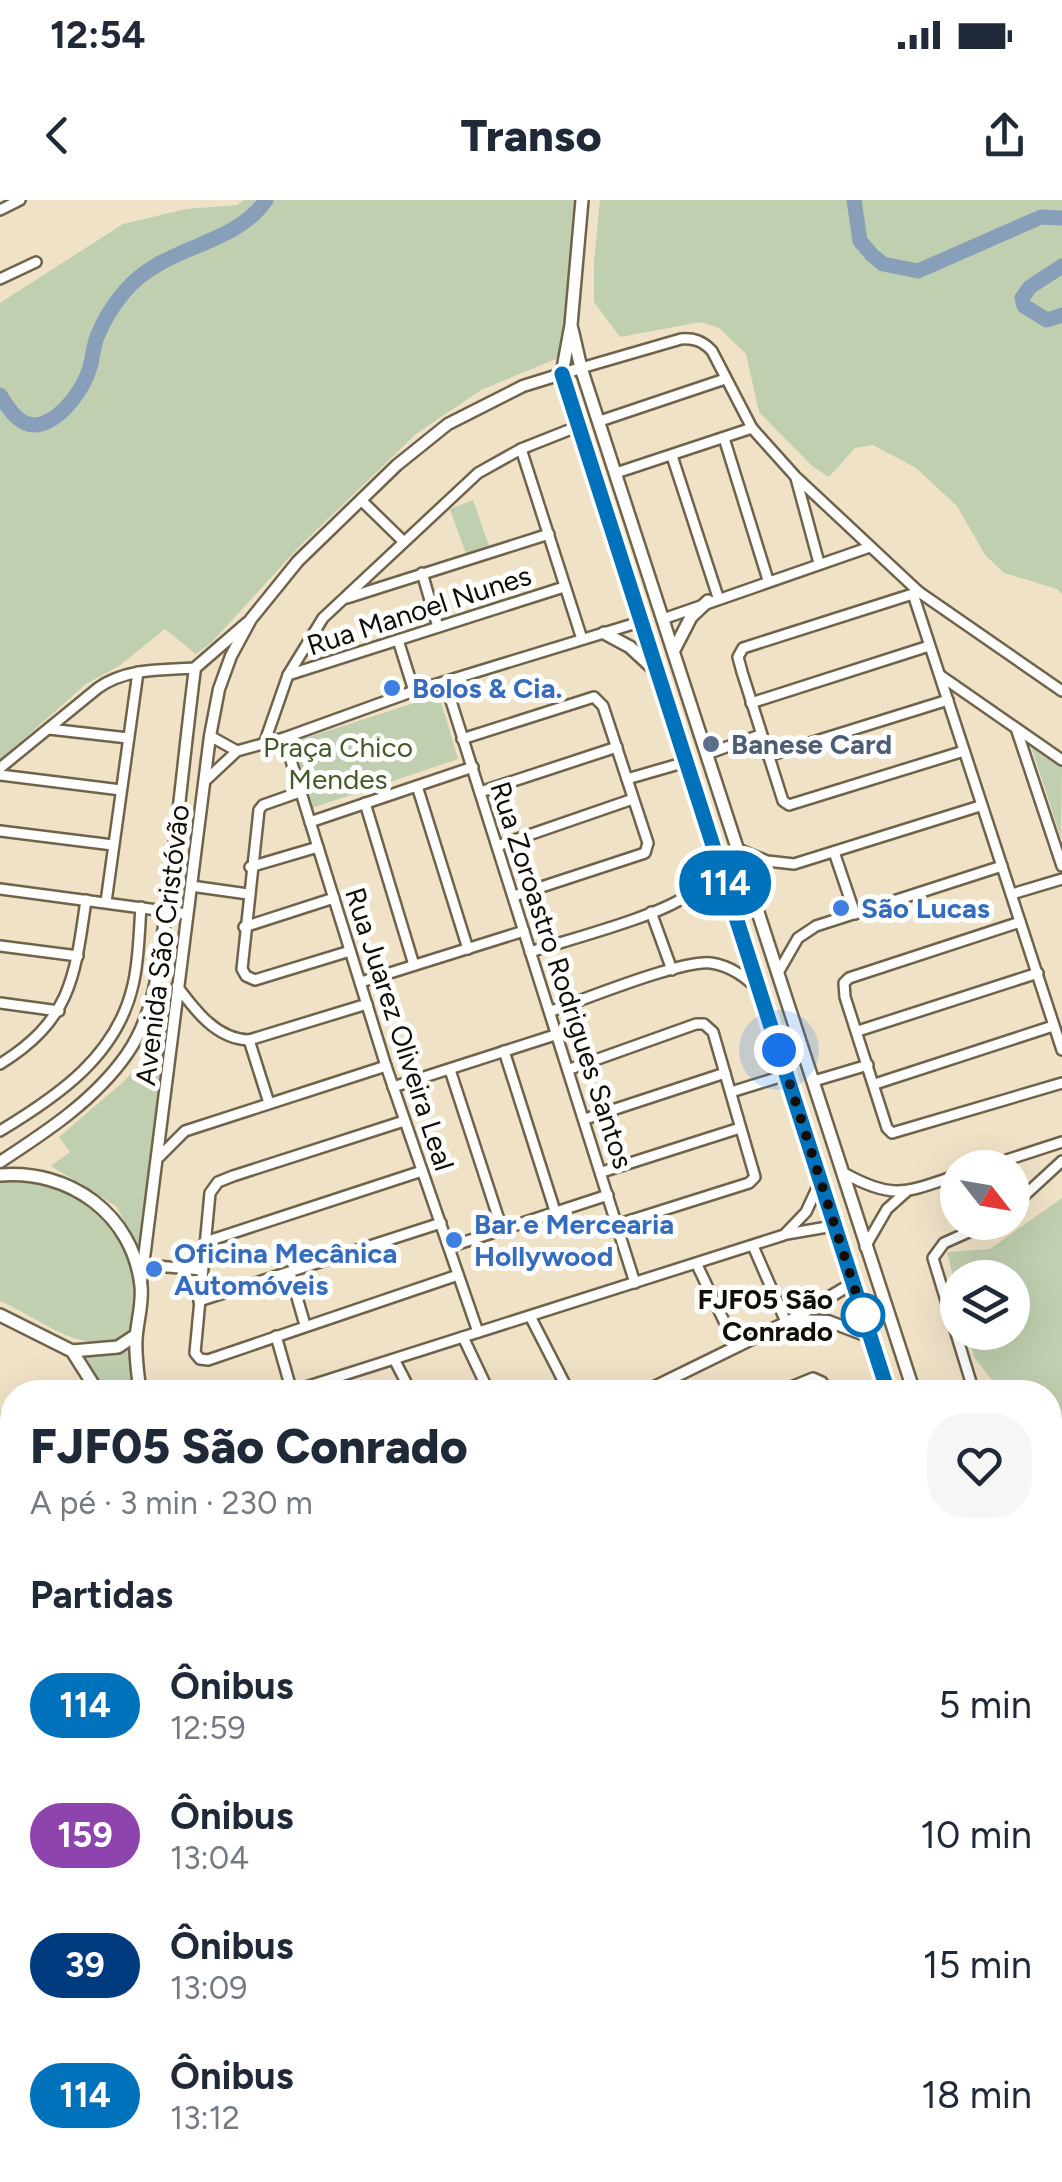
<!DOCTYPE html>
<html lang="pt">
<head>
<meta charset="utf-8">
<style>
	body { margin:0; font-family:Figtree,sans-serif; background:#f6f6f7; color:#1f2937; height:100vh; display:flex; flex-direction:column; font-size:38px; white-space:nowrap }
	* { box-sizing:border-box; margin:0 }
	p { font-size:32px; color:#747a83 }
	.icon { flex:none; width:55px; height:55px; fill:none; stroke:currentColor; stroke-width:2; stroke-linecap:round; stroke-linejoin:round }
	.map { position:relative; flex:1; overflow:hidden }
	.sheet { position:absolute; left:0px; top:1180px; width:1062px; height:802px; display:flex; flex-direction:column; background:#fff; border-radius:40px 40px 0 0; box-shadow:0 10px 40px #0002 }
	.sheet>* { flex:none }
	.badge { padding:0 20px; border-radius:32px; font-size:35px; line-height:65px }
	.needle { width:65px; rotate:121deg }
	.fabs { position:absolute; left:940px; top:950px; display:grid; gap:20px }
	.fabs a { display:grid; place-items:center; width:90px; height:90px; border-radius:50%; background:#fff; box-shadow:0 10px 40px #0002; font-size:50px }
	.you { position:absolute; width:50px; height:50px; margin:-25px; border:8px solid #fff; border-radius:50%; background:#1a73e8; box-shadow:0 0 0 15px #1a73e833 }
	.map>.badge { position:absolute; translate:-50% -50%; box-shadow:0 0 0 5px #fff }
	h2 { padding:0 30px; font-size:38px; line-height:90px }
	.round { display:grid; place-items:center; flex:none; width:105px; height:105px; border-radius:40px; background:#f6f6f7 }
	.overview { display:flex; align-items:center; justify-content:space-between; height:170px; padding:0 30px }
	h1 { font-size:48px; font-weight:800; line-height:75px }
	ul { padding:0; list-style:none }
	li { display:flex; align-items:center; gap:30px; height:130px; padding:0 30px }
	li div { flex:1 }
	li b { display:block; font-size:38px }
	li em { font-style:normal }
	li .badge { min-width:110px; font-weight:700; text-align:center }
	.status { display:flex; justify-content:space-between; align-items:center; height:70px; padding:0 50px; background:#fff; direction:ltr }
	.status svg { height:28px; fill:currentColor }
	header { display:flex; justify-content:space-between; align-items:center; height:130px; padding:0 30px; background:#fff; font-size:45px; font-weight:800 }
	.map>svg:first-child { display:block }
</style>
</head>
<body>
<div class="status"><b>12:54</b><svg viewBox="0 0 49 12"><path d="M0 12V9h3v3zM5 12V6h3v6zM10 12V3h3v9zM15 12V0h3v12zM26 1h20v11H26zM47 4h2v5h-2z"/></svg></div>
<header><svg class="icon" aria-label="back" viewBox="0 0 24 24"><path d="M15 5l-7 7 7 7"/></svg>Transo<svg class="icon" aria-label="share" viewBox="0 0 24 24"><path d="M12 15V3M7 8l5-5 5 5M5 13v7h14v-7"/></svg></header>
<div class="map">
<svg width="1062" height="1982" viewBox="0 0 1062 1982">
	<rect width="100%" height="100%" fill="#f0e2c7"/>
	<!-- green -->
	<g fill="#c0cfaf">
		<polygon points="244,0 574,0 563,146 556,159 481,190 416,234 299,347 212,442 196,454 165,429 119,466 86,484 0,560 0,103 123,24 186,9 237,5"/>
		<polygon points="600,0 1062,0 1062,394 1057,389 1004,373 985,355 957,306 916,268 873,245 855,248 829,277 812,266 759,212 746,154 719,128 701,122 620,137 594,102 594,62"/>
		<polygon points="473,300 489,346 466,354 450,309"/>
		<polygon points="439,495 458,559 312,608 293,542"/>
		<polygon points="1028,537 1062,562 1061,638"/>
		<polygon points="168,836 141,1051 116,1006 51,966 70,952 59,937 121,884"/>
		<path d="M10,978C26,980 49,979 64,985C84,994 109,1017 119,1037C138,1070 155,1150 91,1142C59,1138 29,1113 0,1101V980Z"/>
		<polygon points="1062,998 1062,1304 1050,1279 1050,1192 1001,1192 974,1157 968,1133 1012,1132 1012,1078 958,1078 957,1093 947,1052 990,1049"/>
		<polygon points="132,1147 136,1192 104,1192 81,1156 109,1155"/>
		<polygon points="0,1210 12,1230 12,1618 0,1617"/>
		<polygon points="0,1636 12,1636 12,1813 0,1828"/>
		<polygon points="0,1925 12,1933 12,1970 61,1970 71,1982 0,1982"/>
		<polygon points="86,1970 392,1970 398,1982 98,1982"/>
	</g>
	<!-- water -->
	<polygon fill="#879fb8" points="12,1813 12,1933 0,1925 0,1828"/>
	<g fill="none" stroke-linecap="round" stroke-linejoin="round">
		<!-- river -->
		<g stroke="#879fb8" stroke-width="15">
			<polyline points="854,0 860,41 872,55 883,64 918,71 1041,17 1062,18"/>
			<polyline points="1062,66 1030,87 1022,98 1024,106 1047,120 1062,115"/>
			<path d="M0,195C8,208 21,230 41,224C63,218 84,188 90,167C93,157 93,147 97,137C104,119 113,105 125,91C165,44 234,47 266,0"/>
		</g>
		<!-- minor casing -->
		<g stroke="#6f634b" stroke-width="14">
			<g id="minor">
				<polyline points="0,10 20,0"/>
				<polyline points="0,79 36,62"/>
				<path d="M581,168L681,139C694,138 703,141 712,151L752,228L795,276L919,392L1062,491"/>
				<polyline points="600,221 725,179"/>
				<polyline points="724,238 768,380"/>
				<polyline points="521,249 582,439"/>
				<polyline points="672,256 718,397"/>
				<polyline points="616,273 752,228"/>
				<polyline points="796,278 819,363"/>
				<polyline points="361,300 403,341"/>
				<polyline points="422,373 438,427"/>
				<polyline points="919,392 743,448 738,457 742,472 783,601 789,605 964,551"/>
				<polyline points="913,394 1062,850"/>
				<polyline points="347,398 549,334"/>
				<polyline points="663,419 870,347"/>
				<polyline points="398,440 414,491"/>
				<polyline points="288,475 564,387"/>
				<polyline points="941,476 1062,560"/>
				<polyline points="445,482 635,1083"/>
				<polyline points="751,503 929,446"/>
				<polyline points="49,529 128,538"/>
				<polyline points="1017,531 1062,666"/>
				<polyline points="210,536 237,551"/>
				<polyline points="284,538 386,866 478,1132"/>
				<polyline points="462,539 594,497 603,506 648,643 645,653 514,696"/>
				<polyline points="264,544 288,475 323,418 478,273 521,249 579,226"/>
				<polyline points="707,554 760,535"/>
				<polyline points="768,556 948,500"/>
				<path d="M0,568L98,488C126,468 162,470 195,468"/>
				<polyline points="0,575 121,590"/>
				<polyline points="627,579 686,562"/>
				<polyline points="205,581 237,551 284,538 414,491 643,421"/>
				<polyline points="417,586 468,749"/>
				<polyline points="300,592 263,605 259,610 242,769 246,776 255,780 350,751"/>
				<polyline points="480,592 617,547"/>
				<polyline points="365,603 414,765"/>
				<polyline points="310,622 473,567"/>
				<polyline points="0,631 113,645"/>
				<polyline points="497,646 633,599"/>
				<polyline points="738,649 767,661 794,664 980,606"/>
				<polyline points="834,652 855,714"/>
				<polyline points="250,667 318,647"/>
				<polyline points="191,686 248,694"/>
				<polyline points="0,689 187,714"/>
				<polyline points="1012,694 1062,679"/>
				<polyline points="106,702 138,472"/>
				<polyline points="651,712 672,770"/>
				<polyline points="1020,722 849,778 844,783 845,797 887,928 892,933 1062,883"/>
				<polyline points="244,727 334,698"/>
				<polyline points="0,746 78,756"/>
				<path d="M530,752C564,741 663,715 687,695C700,684 708,663 713,647"/>
				<polyline points="779,771 798,738 816,726 1002,666"/>
				<polyline points="361,782 524,731"/>
				<path d="M177,786C195,810 216,839 249,840L367,804"/>
				<polyline points="0,803 59,811"/>
				<path d="M551,811C583,800 683,759 711,763C731,766 745,777 759,790"/>
				<polyline points="858,831 1038,773"/>
				<polyline points="249,840 269,903"/>
				<polyline points="504,851 555,1011"/>
				<path d="M0,864C71,820 75,777 86,700"/>
				<polyline points="570,869 696,824 704,824 713,832 755,977 749,983 619,1024"/>
				<polyline points="450,870 502,1029"/>
				<polyline points="814,881 868,865"/>
				<polyline points="875,884 1053,826"/>
				<polyline points="393,887 558,834"/>
				<polyline points="731,892 786,875"/>
				<polyline points="585,919 725,873"/>
				<polyline points="404,921 233,976 218,982 210,993 195,1153 200,1159 208,1160 458,1075"/>
				<path d="M0,931C58,896 117,856 133,785C139,760 139,733 141,707"/>
				<polyline points="159,957 185,931 386,866"/>
				<polyline points="982,968 1062,942"/>
				<polyline points="602,972 740,928"/>
				<path d="M844,973C894,1001 907,992 958,975"/>
				<polyline points="1012,1007 1062,961"/>
				<polyline points="787,1034 833,1026"/>
				<polyline points="205,1042 422,971"/>
				<polyline points="753,1046 786,1122"/>
				<polyline points="449,1047 608,995"/>
				<polyline points="865,1047 887,1009 906,992"/>
				<polyline points="145,1065 202,1070"/>
				<polyline points="697,1065 736,1146"/>
				<polyline points="290,1073 305,1125"/>
				<polyline points="199,1101 441,1023"/>
				<polyline points="531,1118 569,1192"/>
				<polyline points="276,1136 292,1192"/>
				<polyline points="463,1137 489,1192"/>
				<polyline points="395,1161 411,1192"/>
				<polyline points="290,1192 784,1035 806,1012 820,982"/>
				<polyline points="779,1192 813,1178 822,1182 827,1192"/>
				<polyline points="974,1192 933,1058 944,1043 991,1022"/>
				<polyline points="1050,1466 1062,1462"/>
				<polyline points="1050,1522 1062,1518"/>
				<polyline points="1050,1583 1062,1579"/>
				<polyline points="1050,1827 1062,1852"/>
				<polyline points="1050,1901 1062,1893"/>
				<polyline points="631,1970 637,1982"/>
				<polyline points="722,1970 735,1982"/>
				<polyline points="1019,1970 1020,1982"/>
				<polyline points="760,1982 778,1970"/>
				<polyline points="912,1982 936,1970"/>
			</g>
		</g>
		<!-- tertiary casing -->
		<g stroke="#6f634b" stroke-width="15">
			<g id="tertiary">
				<path d="M0,962C46,932 95,900 127,854C158,809 160,754 167,702C178,624 185,546 195,468L247,423"/>
				<polyline points="141,1082 210,536 219,489 231,456 251,419 298,361 397,265 448,224 523,186 581,168"/>
				<polyline points="792,1120 828,1121 870,1137"/>
				<polyline points="644,1192 791,1120 853,1083"/>
			</g>
		</g>
		<!-- secondary casing -->
		<g stroke="#6f634b" stroke-width="16">
			<g id="secondary">
				<polyline points="582,0 571,125 562,174 889,1192"/>
				<polyline points="572,129 581,168 914,1192"/>
				<polyline points="604,433 630,447 656,471"/>
				<polyline points="674,450 691,417 708,401"/>
				<path d="M0,975C69,969 133,1014 141,1086C143,1104 137,1121 136,1139C135,1156 138,1175 140,1192"/>
				<polyline points="0,1115 72,1151 98,1192"/>
				<polyline points="72,1151 118,1147 136,1135"/>
				<polyline points="1050,1616 1062,1653"/>
				<polyline points="1050,1683 1062,1703"/>
				<polyline points="490,1970 497,1982"/>
				<polyline points="510,1970 517,1982"/>
				<polyline points="534,1982 537,1970"/>
			</g>
		</g>
		<!-- minor -->
		<use href="#minor" stroke="#fff" stroke-width="9"/>
		<!-- tertiary -->
		<use href="#tertiary" stroke="#fff" stroke-width="10"/>
		<!-- secondary -->
		<use href="#secondary" stroke="#fff" stroke-width="11"/>
	</g>
	<g fill="none" stroke-linecap="round" stroke-linejoin="round">
		<!-- line casing -->
		<g stroke="#fff" stroke-width="22">
			<polyline id="line" points="562,174 888,1192"/>
		</g>
		<!-- line -->
		<use href="#line" stroke="#0072bc" stroke-width="15"/>
		<!-- walk -->
		<polyline stroke="#120d05" stroke-width="10" stroke-dasharray="0 18" points="779,850 863,1115"/>
	</g>
	<!-- markers -->
	<g fill="#3f7fe0" stroke="#fff" stroke-width="4">
		<circle cx="392" cy="488" r="10"/>
		<circle cx="841" cy="708" r="10"/>
		<circle cx="454" cy="1040" r="10"/>
		<circle cx="154" cy="1069" r="10"/>
	</g>
	<circle fill="#5c6f8a" stroke="#fff" stroke-width="4" cx="711" cy="544" r="10"/>
	<circle fill="#fff" stroke="#0072bc" stroke-width="5" cx="863" cy="1115" r="20"/>
	<g text-anchor="middle" dominant-baseline="central" stroke-width="10" stroke-linejoin="round" paint-order="stroke">
		<!-- street labels -->
		<g font-size="28" fill="#120d05" stroke="#fff">
			<text transform="translate(419 410) rotate(-18)">Rua Manoel Nunes</text>
			<text transform="translate(162 745) rotate(-83)">Avenida São Cristóvão</text>
			<text transform="translate(562 775) rotate(72)">Rua Zoroastro Rodrigues Santos</text>
			<text transform="translate(400 829) rotate(72)">Rua Juarez Oliveira Leal</text>
		</g>
		<!-- shop labels -->
		<g font-size="28" font-weight="bold" fill="#366cbe" stroke="#fff" text-anchor="start">
			<text x="412" y="488">Bolos &amp; Cia.</text>
			<text x="861" y="708">São Lucas</text>
			<text x="474" y="1024">Bar e Mercearia<tspan x="474" dy="32">Hollywood</tspan></text>
			<text x="174" y="1053">Oficina Mecânica<tspan x="174" dy="32">Automóveis</tspan></text>
		</g>
		<!-- service labels -->
		<g font-size="28" font-weight="bold" fill="#4e5e75" stroke="#fff" text-anchor="start">
			<text x="731" y="544">Banese Card</text>
		</g>
		<!-- park labels -->
		<g font-size="28" fill="#455928" stroke="#fff">
			<text x="338" y="547">Praça Chico<tspan x="338" dy="32">Mendes</tspan></text>
		</g>
		<!-- stop labels -->
		<g font-size="28" font-weight="bold" fill="#120d05" stroke="#fff" text-anchor="end">
			<text x="833" y="1099">FJF05 São<tspan x="833" dy="32">Conrado</tspan></text>
		</g>
	</g>
</svg>
<div class="fabs">
<a><svg class="needle" viewBox="-14 -14 28 28"><path d="M0-13l5 13h-10z" fill="#e53935"/><path d="M0 13l5-13h-10z" fill="#747a83"/></svg></a>
<a><svg class="icon" aria-label="layers" viewBox="0 0 24 24"><path d="M12 4l9 5-9 5-9-5zM3 14l9 5 9-5"/></svg></a>
</div>
<div class="you" style="left:779px;top:850px"></div>
<b class="badge" style="left:725px;top:683px;background:#0072bc;color:#fff">114</b>
<section class="sheet">
<div class="overview"><div><h1>FJF05 São Conrado</h1><p>A pé · 3 min · 230 m</p></div><a class="round"><svg class="icon" aria-label="heart" viewBox="0 0 24 24"><path d="M12 20l-8-8c-3-5 5-10 8-4 3-6 11-1 8 4z"/></svg></a></div>
<h2>Partidas</h2>
<ul>
<li><span class="badge" style="background:#0072bc;color:#fff">114</span><div><b>Ônibus</b><p>12:59</p></div><em>5 min</em></li>
<li><span class="badge" style="background:#8e44ad;color:#fff">159</span><div><b>Ônibus</b><p>13:04</p></div><em>10 min</em></li>
<li><span class="badge" style="background:#003b80;color:#fff">39</span><div><b>Ônibus</b><p>13:09</p></div><em>15 min</em></li>
<li><span class="badge" style="background:#0072bc;color:#fff">114</span><div><b>Ônibus</b><p>13:12</p></div><em>18 min</em></li>
</ul>
</section>
</div>
</body>
</html>
